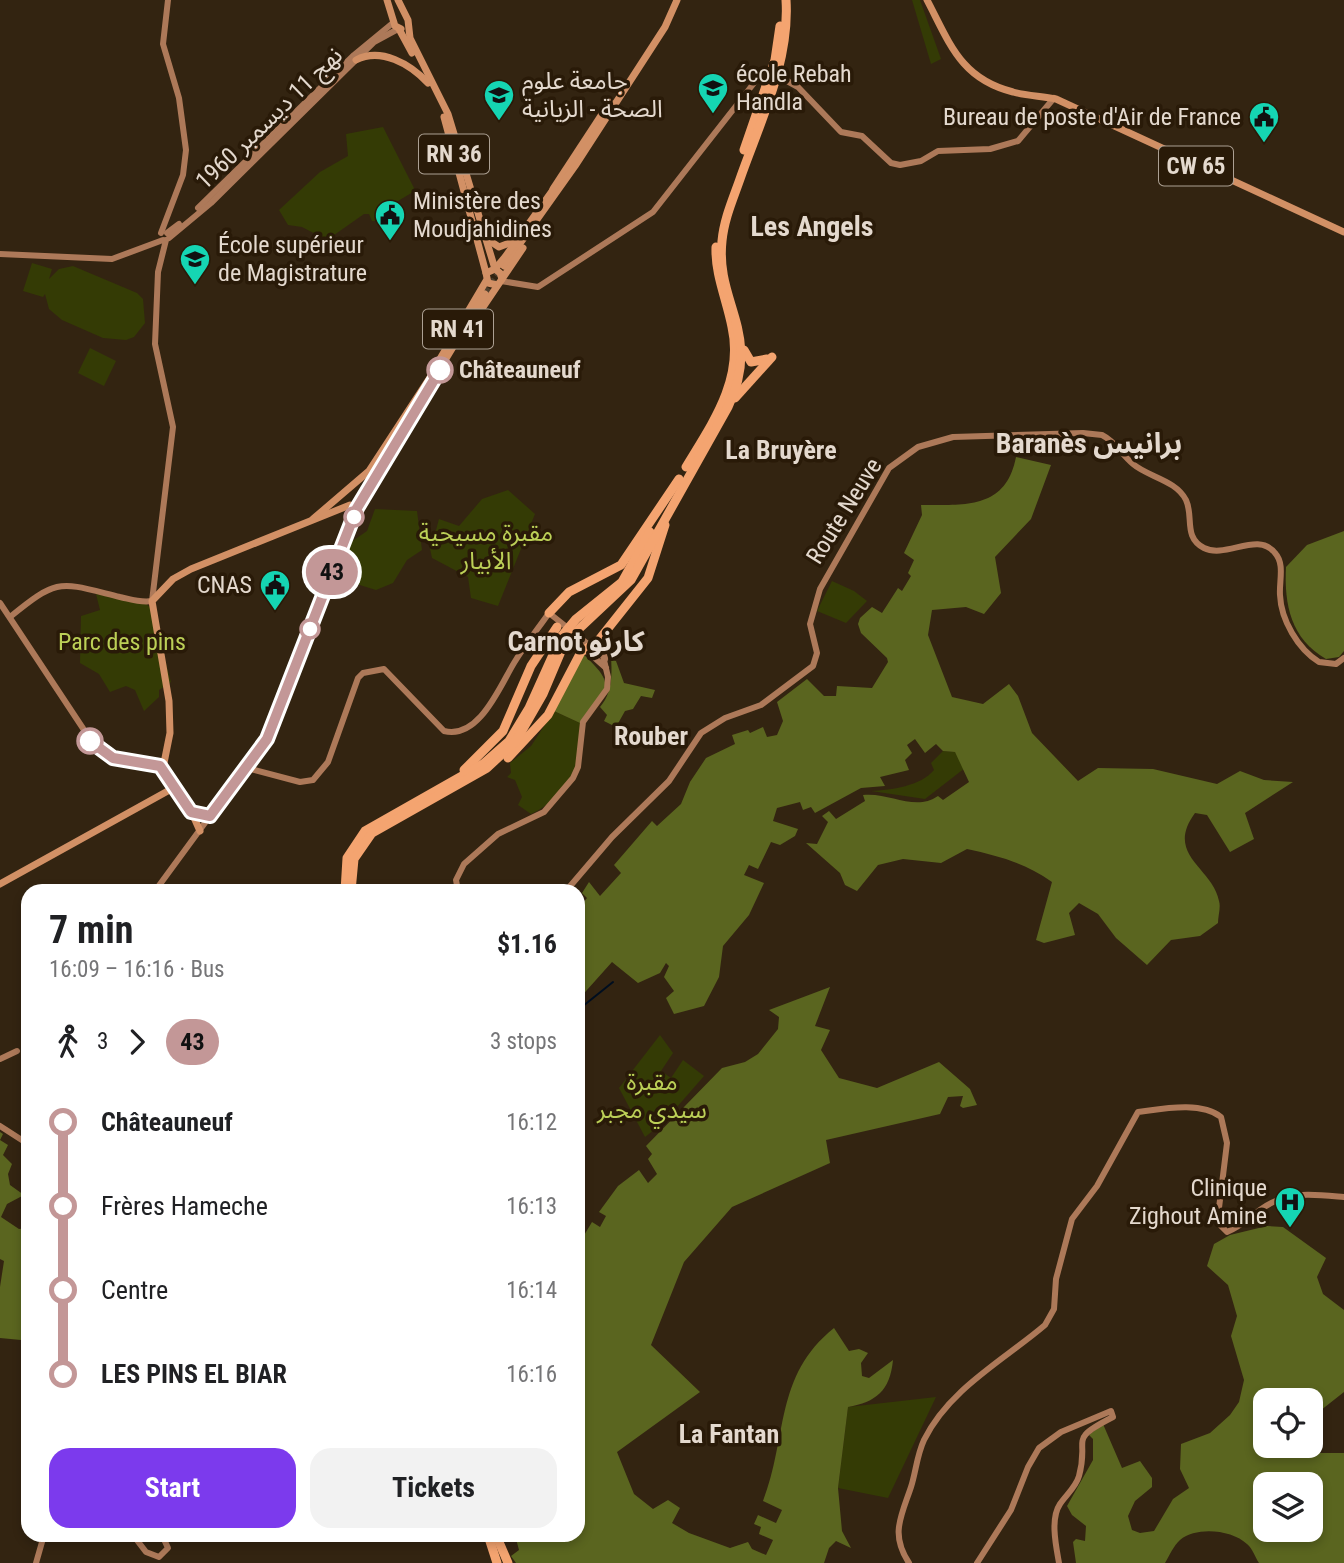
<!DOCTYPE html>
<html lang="en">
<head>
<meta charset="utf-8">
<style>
	body { margin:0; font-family:"Roboto Condensed","Noto Sans Arabic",sans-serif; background:#f2f2f2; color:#202124; height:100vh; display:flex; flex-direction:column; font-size:26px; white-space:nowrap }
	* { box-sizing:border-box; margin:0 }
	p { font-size:23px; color:#757577 }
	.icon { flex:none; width:38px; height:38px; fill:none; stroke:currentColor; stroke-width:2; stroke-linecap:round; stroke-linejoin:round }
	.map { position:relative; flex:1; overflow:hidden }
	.panel { position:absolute; left:21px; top:884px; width:564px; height:658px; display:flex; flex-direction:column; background:#fff; border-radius:21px; box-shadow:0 4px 10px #0003 }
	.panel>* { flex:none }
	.badge { padding:0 14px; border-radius:23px; font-size:24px; line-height:46px }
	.tools { position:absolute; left:1253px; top:1388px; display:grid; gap:14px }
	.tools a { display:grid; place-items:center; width:70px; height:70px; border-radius:14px; background:#fff; box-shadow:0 4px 10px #0003; font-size:35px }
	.map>.badge { position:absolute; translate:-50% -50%; box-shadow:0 0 0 4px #fff }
	.legs { display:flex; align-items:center; gap:10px; height:77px; padding:0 28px; font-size:23px }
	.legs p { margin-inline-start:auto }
	.overview { display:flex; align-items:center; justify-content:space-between; height:119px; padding:0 28px }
	h1 { font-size:38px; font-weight:700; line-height:52px }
	.action { display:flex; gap:14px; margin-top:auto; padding:14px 28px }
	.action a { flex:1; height:80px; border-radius:21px; background:#7c3aed; color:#fff; font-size:28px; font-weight:700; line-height:80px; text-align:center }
	.action a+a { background:#f2f2f2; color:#202124 }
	ul { padding:0 28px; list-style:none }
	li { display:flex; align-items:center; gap:24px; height:84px; font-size:26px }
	li i { display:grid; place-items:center; width:10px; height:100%; margin:0 9px; background:currentColor }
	li i::after { content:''; width:18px; height:18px; margin:-9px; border:5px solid; border-radius:50%; background:#fff }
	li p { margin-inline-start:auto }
	li:first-child i { background:linear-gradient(#0000 50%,currentColor 0) }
	li:last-child i { background:linear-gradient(currentColor 50%,#0000 0) }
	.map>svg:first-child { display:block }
</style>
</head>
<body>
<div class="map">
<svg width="1344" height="1563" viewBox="0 0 1344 1563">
	<rect width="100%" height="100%" fill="#332411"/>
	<!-- green -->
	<g fill="#343b05">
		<polygon points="912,0 920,0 941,59 931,64"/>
		<polygon points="383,127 415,190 413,192 378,213 377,221 372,221 369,214 364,214 327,240 302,227 288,225 279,210 320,172 348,156 346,134"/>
		<polygon points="32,263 52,269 49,279 59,269 73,266 137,293 143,299 145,323 134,337 126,340 103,338 62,320 49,309 45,294 43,297 23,291"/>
		<polygon points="90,348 116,361 104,386 78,373"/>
		<polygon points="508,490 535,514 498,606 471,598 468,577 432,558 428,539 436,530 439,519 459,526 482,499"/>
		<polygon points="375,509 417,511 422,550 407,560 393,583 376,590 337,578 351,542 367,531"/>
		<polygon points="832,581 854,591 867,601 846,623 817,611"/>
		<polygon points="96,594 146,604 151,608 171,682 159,690 159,697 144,711 135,690 126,686 110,692 99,674 80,663 81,616 100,610"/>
		<path d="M554,711L580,723C579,737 580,753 576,767C571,785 548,807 531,814L518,805L522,797L515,780L507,777L511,773L510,763L531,746Z"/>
		<path d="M943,751L955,752L965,768L925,799L871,791C891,790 921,786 934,770L931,763Z"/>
		<polygon points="660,1035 673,1053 661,1071 671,1078 683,1060 704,1076 663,1123 645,1137 619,1088"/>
		<polygon points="936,1397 888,1498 838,1488 848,1407"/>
	</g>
	<!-- forest -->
	<g fill="#5a651f" fill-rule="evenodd">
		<path d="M1016,457L1051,465L1031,519L995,557L1001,593L984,614L966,607L932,610L928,635L952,697L983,704L1009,684L1018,696L1032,733L1078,781L1098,768L1153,769L1217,784L1240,771L1264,780L1293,782L1245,813L1254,839L1230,852L1207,815L1195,813C1164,855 1213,868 1219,901C1221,907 1218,916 1218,923L1200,936L1171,940L1147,965L1116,938L1098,914L1079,903L1069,913L1075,935L1044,943L1036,940L1052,882C1025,863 999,856 967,849L941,863L903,859L878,865L857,891L845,885L840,873L806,843L817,844L828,822L822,816L829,811L836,819L865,801L863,795C890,792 915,812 938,796L943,800L969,782L955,752L943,751L936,744L925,753L915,739L907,745L912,753L905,760L909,770L880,777L885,786L861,788L815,813L811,807L803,810L800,802L777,808L773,821L798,829L795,836L780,845L771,842L758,869L749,865L744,875L764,883L749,915L723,946L719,977L704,1006L674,1014L666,998L674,991L664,977L669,966L666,963L660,973L638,983L612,962L578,1000V909L587,898L582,893L589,882L600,896L621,873L614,865L652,821L657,826L681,804L690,782L706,758L735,744L732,735L748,730L750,733L763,727L767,737L777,735L783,721L777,702L807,679L824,696H836L837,686L872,688L888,662L887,658L861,633L858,624L860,618L872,607L882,613L898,588L902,591L911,576L908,573L914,560L904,553L922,515L921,505C966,505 1006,509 1016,457Z"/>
		<path d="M1344,531V651L1339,657L1326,659C1291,639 1284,605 1286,567L1307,545Z"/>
		<path d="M610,641L617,644L611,660L616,661L624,683L655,690L652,698L641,696L633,709L625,711L616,727L604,721L607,715L600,707C616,689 611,664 610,641Z"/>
		<path d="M583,654C623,691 601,688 580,723L554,711Z"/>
		<path d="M830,987L815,1026L830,1030L821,1050L839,1078L877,1088L939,1062L970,1089L977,1105L963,1108L960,1106L963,1096L948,1097L940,1114L826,1140L830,1163L732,1207L684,1262L651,1345L700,1392L617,1452L634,1494L653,1509L668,1500L680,1508L672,1523L689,1533L730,1548L748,1542L752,1549L766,1555L773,1540L759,1534L761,1527L754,1524L758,1515L776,1523L782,1510L763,1501C788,1437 774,1376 834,1328L849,1351L859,1349L868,1353L861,1363L862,1376L869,1378L893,1360C890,1391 876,1402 848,1407L838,1488L842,1531L851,1548L836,1541L829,1548L824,1563H516L511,1556L519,1550L515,1535H578V1268L583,1237L592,1222L600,1227L606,1216L599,1212L618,1186L639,1170L648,1183L657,1174L648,1159L652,1154L646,1146L722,1068L745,1062L758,1054L778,1029L779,1017L769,1010Z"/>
		<polygon points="0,1132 3,1134 0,1140 8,1145 3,1155 12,1164 8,1174 10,1185 24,1195 7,1204 1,1217 19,1229 28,1228 28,1280 22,1310 21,1340 0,1338 0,1287 4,1261 0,1259"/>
		<path d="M1267,1226L1283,1227L1326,1258L1317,1277L1323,1294L1344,1310V1392L1311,1418V1400H1265V1446H1296L1300,1453H1344V1563H1259C1255,1557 1253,1549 1247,1544C1232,1530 1197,1526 1180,1540C1174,1545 1169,1556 1165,1563H1076L1073,1542L1076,1539L1085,1541L1086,1526L1072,1515L1067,1506L1093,1460V1439L1089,1435L1103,1424L1122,1468L1140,1461L1152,1478V1487L1135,1501L1128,1516L1132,1530L1140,1533L1154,1531L1173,1499L1189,1488L1180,1469L1181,1444L1210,1433L1230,1415L1239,1402L1244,1380L1231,1336L1237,1316L1228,1285L1207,1266L1214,1244L1230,1235ZM1265,1484H1311V1530H1265Z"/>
	</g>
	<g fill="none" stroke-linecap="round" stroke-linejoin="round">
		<!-- stream -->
		<polyline stroke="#000e1f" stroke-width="2" points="578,1010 613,982"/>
		<!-- primary-tunnel -->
		<polyline stroke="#4e3f2d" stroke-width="7" stroke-dasharray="7 3.5" stroke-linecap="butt" points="485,294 502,269"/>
		<!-- secondary -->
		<g stroke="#ad7959" stroke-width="6">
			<polyline points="776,75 798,87 841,132 862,136 891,163 900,165 921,161 938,151 990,149 1018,141 1054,98"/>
			<polyline points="198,208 354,55 394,22"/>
			<polyline points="161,233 183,175 186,150 179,98 163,44 168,0"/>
			<polyline points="167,233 179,224"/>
			<polyline points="169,238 211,203 374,42 398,29"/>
			<polyline points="0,254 112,259 163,240"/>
			<polyline points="501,281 538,287 653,212 754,83 762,75 771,72"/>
			<polyline points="0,603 94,745 113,758 163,768"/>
			<path d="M10,617C59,577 59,582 120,597C130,599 140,603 152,601L173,427L155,344L158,272L166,240"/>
			<polyline points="570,636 606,668"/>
			<polyline points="603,636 605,659"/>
			<path d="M247,768L300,782L313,780L328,762L358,678L363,673L384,669L444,731C479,740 500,686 514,663C525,645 537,630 549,613"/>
			<polyline points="155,891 210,816"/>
			<polyline points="458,891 456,880 464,864 498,834 544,812 573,778 578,767 583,722 607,689 608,677 603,656 549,613"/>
			<path d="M566,891L612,837L669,781L701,733L725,718L761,705L813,666L817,653L810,624L820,589L889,468L918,447L953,437L1083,433L1102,435C1116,442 1121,454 1133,464C1148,477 1176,480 1186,500C1194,517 1183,537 1204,548C1226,559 1258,531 1275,553C1285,564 1279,581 1280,595C1281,620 1298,649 1319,662L1336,664L1344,658"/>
			<polyline points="24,1055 28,1072"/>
			<polyline points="0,1059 17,1051"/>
			<polyline points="0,1126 28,1144"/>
			<polyline points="133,1535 146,1552 159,1557 168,1548 162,1535"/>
			<polyline points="36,1563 44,1535"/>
			<path d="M909,1563C890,1534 901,1517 911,1487C916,1471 917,1455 924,1440C949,1389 1004,1360 1045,1325L1054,1309L1056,1279L1072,1219L1097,1186L1138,1112C1162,1109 1201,1101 1221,1117L1227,1143L1218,1216L1219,1224L1227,1232C1240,1227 1249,1218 1260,1210C1287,1190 1312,1194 1344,1197"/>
			<path d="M977,1563L1011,1510L1028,1467L1039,1448L1061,1432L1111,1411L1113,1417C1066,1441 1090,1437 1079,1476C1076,1487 1066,1495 1060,1504C1050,1519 1056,1546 1059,1563"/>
		</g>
		<!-- primary -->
		<g stroke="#d29065" stroke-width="7">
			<polyline points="387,0 395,26 401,29"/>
			<polyline points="398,0 408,20 410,38 448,114 495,269"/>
			<path d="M927,0C950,44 961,79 1013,92C1027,96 1042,96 1056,99L1344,232"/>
			<polyline points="399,29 412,53"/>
			<path d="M356,60C381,47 410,64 428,83"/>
			<polyline points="444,117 486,273"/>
			<polyline points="553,189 610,102"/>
			<polyline points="487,239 499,247 512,242"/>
			<polyline points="504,266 575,166 665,27 677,0"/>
			<polyline points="502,279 523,248"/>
			<polyline points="497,285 488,283 486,273 495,269 505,257 555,187"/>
			<polyline points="477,316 502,279 500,273 495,269"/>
			<polyline points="431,374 486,281"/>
			<polyline points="357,508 350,505 191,569 173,579 152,601 169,701 170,733 163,768 195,814 210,816 267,739 359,503 485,294"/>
			<polyline points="313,519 369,471 435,370"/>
			<polyline points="192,813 200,831"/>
			<polyline points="0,884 175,787"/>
		</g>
		<!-- highway -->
		<g stroke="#f4a470" stroke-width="9">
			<polyline points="744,150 775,60 780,26"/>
			<polyline points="744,350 751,362 767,359"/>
			<polyline points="735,398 772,357"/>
			<path d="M686,467C712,424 744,380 732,327C727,300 715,275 716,247"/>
			<polyline points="549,613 569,592 621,565 679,479"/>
			<polyline points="508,758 548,715 581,652 598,641 648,578 665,525"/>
			<polyline points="464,770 503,731 531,666 557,627"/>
			<polyline points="345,891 347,858 365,831 483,764 509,741 529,708 561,637 576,619 622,582 650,532"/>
			<path d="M351,891L354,859L372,833L487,768L516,741L543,694L565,642L631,580L728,407C763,334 715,303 722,241C724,219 733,199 740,179C760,122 790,62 786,0"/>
			<polyline points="488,1535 497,1563"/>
			<polyline points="496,1535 508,1563"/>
		</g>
	</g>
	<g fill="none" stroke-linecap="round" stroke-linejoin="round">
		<!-- line-1 casing -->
		<g stroke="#fff" stroke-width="16">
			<polyline id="line-1" points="90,741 113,758 160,766 191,812 210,816 267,739 357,508 440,370"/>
		</g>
		<!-- line-1 -->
		<use href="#line-1" stroke="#c39797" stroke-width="10"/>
	</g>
	<!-- icons -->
	<defs>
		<g id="university-pin" transform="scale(1.575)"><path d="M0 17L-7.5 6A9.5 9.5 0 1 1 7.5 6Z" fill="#15d5b3" stroke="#291a08"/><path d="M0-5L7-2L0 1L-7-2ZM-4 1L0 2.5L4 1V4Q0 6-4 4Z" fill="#111"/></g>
		<g id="civic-pin" transform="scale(1.575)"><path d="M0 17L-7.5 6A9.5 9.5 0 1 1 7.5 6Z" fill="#15d5b3" stroke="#291a08"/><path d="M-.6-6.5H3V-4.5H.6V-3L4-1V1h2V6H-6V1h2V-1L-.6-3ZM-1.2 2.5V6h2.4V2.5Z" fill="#111"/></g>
		<g id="hospital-pin" transform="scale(1.575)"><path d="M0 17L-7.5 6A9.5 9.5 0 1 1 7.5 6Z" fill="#15d5b3" stroke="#291a08"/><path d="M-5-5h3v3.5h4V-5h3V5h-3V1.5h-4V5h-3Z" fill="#111"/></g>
	</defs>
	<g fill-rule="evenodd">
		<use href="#university-pin" x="713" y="88"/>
		<use href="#university-pin" x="499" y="95"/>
		<use href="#civic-pin" x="1264" y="117"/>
		<use href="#civic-pin" x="390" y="215"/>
		<use href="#university-pin" x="195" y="259"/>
		<use href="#civic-pin" x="275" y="585"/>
		<use href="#hospital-pin" x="1290" y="1202"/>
	</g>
	<!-- markers -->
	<g fill="#fff" stroke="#c39797" stroke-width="3.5">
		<circle cx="440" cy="370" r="12"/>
		<circle cx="354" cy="517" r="9"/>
		<circle cx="310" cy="629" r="9"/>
		<circle cx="90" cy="741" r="12"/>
	</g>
	<g text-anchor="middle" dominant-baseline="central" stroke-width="7" stroke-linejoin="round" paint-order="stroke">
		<!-- shield labels -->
		<g fill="#291a08" stroke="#aca093" stroke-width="2">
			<rect x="419" y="134.5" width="70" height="39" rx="5"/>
			<rect x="1159" y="146.5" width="74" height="39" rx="5"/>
			<rect x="423" y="309.5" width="70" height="39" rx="5"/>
		</g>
		<g font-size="23" font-weight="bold" fill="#e4d9ce">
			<text x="454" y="154">RN 36</text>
			<text x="1196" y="166">CW 65</text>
			<text x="458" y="329">RN 41</text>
		</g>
		<!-- poi labels -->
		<g font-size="24" fill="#e4d9ce" stroke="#291a08" text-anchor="start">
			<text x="736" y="74">école Rebah<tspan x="736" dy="28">Handla</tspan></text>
			<text x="522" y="81">جامعة علوم<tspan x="522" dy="28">الصحة - الزيانية</tspan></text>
			<text x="1241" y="117" text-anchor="end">Bureau de poste d'Air de France</text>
			<text x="413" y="201">Ministère des<tspan x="413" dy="28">Moudjahidines</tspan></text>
			<text x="218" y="245">École supérieur<tspan x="218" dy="28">de Magistrature</tspan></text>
			<text x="252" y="585" text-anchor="end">CNAS</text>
			<text x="1267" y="1188" text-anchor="end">Clinique<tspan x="1267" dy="28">Zighout Amine</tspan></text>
		</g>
		<!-- street labels -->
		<g font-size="24" fill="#e4d9ce" stroke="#291a08">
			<text transform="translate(269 118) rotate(-44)">نهج 11 ديسمبر 1960</text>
			<text transform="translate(844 511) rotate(-58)">Route Neuve</text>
		</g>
		<!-- stop labels -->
		<g font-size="24" font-weight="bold" fill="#e4d9ce" stroke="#291a08" text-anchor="start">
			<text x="459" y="370">Châteauneuf</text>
		</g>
		<!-- park labels -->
		<g font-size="24" fill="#bcd057" stroke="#291a08">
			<text x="486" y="533">مقبرة مسيحية<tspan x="486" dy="28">الأبيار</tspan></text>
			<text x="122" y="642">Parc des pins</text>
			<text x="652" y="1082">مقبرة<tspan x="652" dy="28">سيدي مجبر</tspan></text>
		</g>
		<!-- neighbourhood labels -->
		<g font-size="26" font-weight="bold" fill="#e4d9ce" stroke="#291a08">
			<text x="781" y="450">La Bruyère</text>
			<text x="651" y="736">Rouber</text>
			<text x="729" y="1434">La Fantan</text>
		</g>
		<!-- quarter labels -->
		<g font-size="28" font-weight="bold" fill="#e4d9ce" stroke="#291a08">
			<text x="812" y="226">Les Angels</text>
			<text x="1089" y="443">Baranès برانيس</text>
			<text x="576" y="641">Carnot كارنو</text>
		</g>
	</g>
</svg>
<div class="tools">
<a><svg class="icon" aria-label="locate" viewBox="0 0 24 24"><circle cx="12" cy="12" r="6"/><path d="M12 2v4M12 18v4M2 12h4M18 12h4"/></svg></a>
<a><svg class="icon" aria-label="layers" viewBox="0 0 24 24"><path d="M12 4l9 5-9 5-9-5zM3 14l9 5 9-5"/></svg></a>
</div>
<b class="badge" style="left:332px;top:572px;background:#c39797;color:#111">43</b>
<section class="panel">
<div class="overview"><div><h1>7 min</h1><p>16:09 – 16:16 · Bus</p></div><b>$1.16</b></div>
<div class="legs"><svg class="icon" aria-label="walk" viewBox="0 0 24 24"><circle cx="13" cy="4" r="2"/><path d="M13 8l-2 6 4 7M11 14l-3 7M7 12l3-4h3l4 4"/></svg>3<svg class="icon" aria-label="forward" viewBox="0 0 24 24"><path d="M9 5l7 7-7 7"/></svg><b class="badge" style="background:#c39797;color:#111">43</b><p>3 stops</p></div>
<ul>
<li><i style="color:#c39797"></i><b>Châteauneuf</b><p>16:12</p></li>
<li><i style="color:#c39797"></i><span>Frères Hameche</span><p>16:13</p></li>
<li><i style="color:#c39797"></i><span>Centre</span><p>16:14</p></li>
<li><i style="color:#c39797"></i><b>LES PINS EL BIAR</b><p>16:16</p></li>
</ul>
<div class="action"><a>Start</a><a>Tickets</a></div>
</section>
</div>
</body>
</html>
